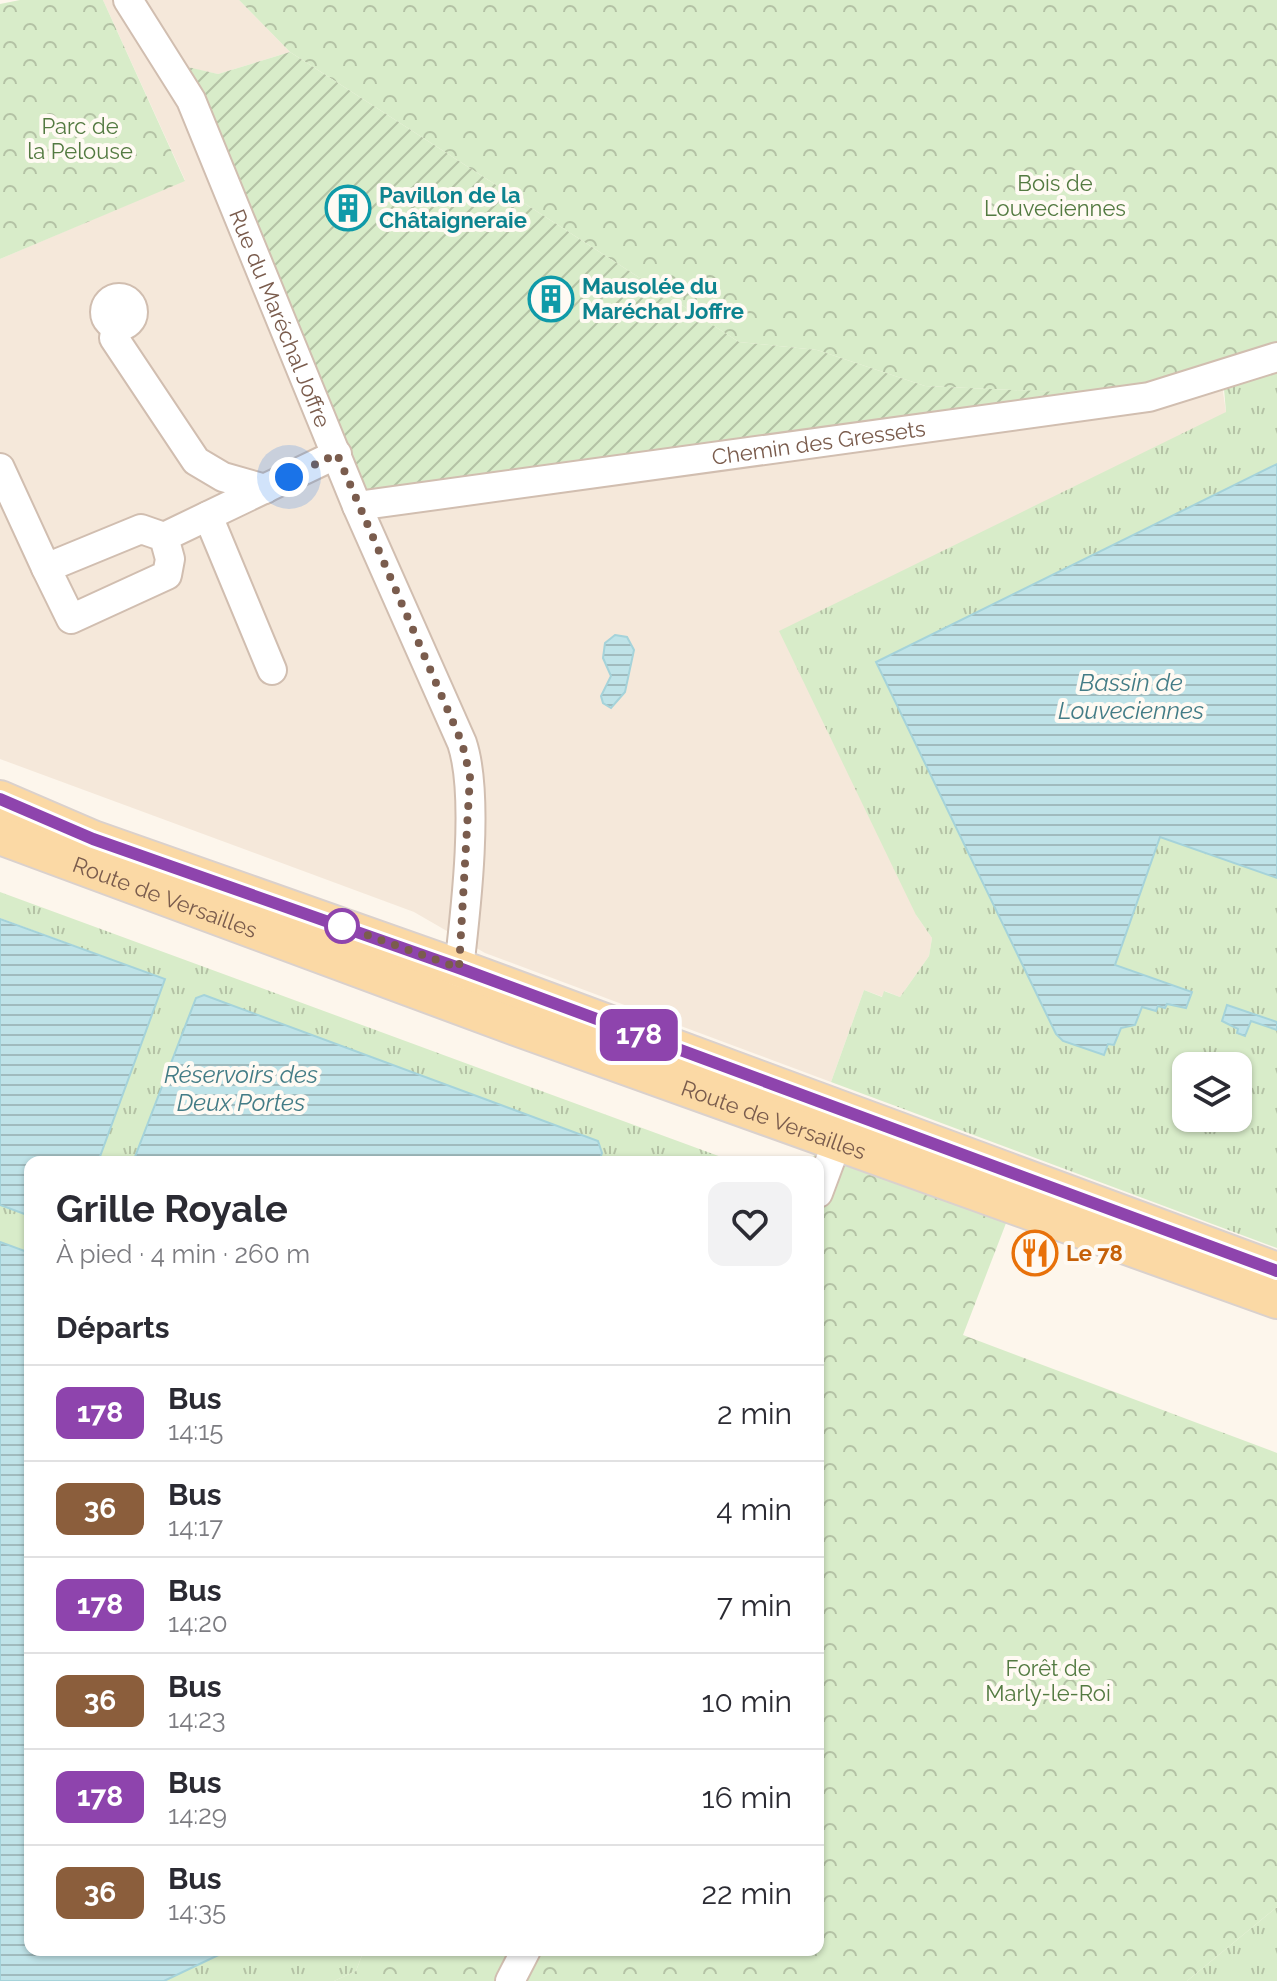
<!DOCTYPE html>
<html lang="fr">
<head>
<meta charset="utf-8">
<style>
	body { margin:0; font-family:Raleway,sans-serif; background:#f2f2f3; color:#2b2b33; height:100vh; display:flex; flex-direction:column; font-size:30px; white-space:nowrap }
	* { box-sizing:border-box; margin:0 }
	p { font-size:26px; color:#7c7c81 }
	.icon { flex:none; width:44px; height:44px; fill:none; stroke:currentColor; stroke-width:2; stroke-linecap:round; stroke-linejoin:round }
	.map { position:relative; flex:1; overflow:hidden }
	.sheet { position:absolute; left:24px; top:1156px; width:800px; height:800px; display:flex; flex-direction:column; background:#fff; border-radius:16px; box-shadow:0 2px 6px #0004 }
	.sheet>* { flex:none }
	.badge { padding:0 16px; border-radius:12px; font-size:28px; line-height:52px }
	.buttons { position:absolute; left:1172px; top:1052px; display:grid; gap:16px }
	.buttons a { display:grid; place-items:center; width:80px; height:80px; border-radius:16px; background:#fff; box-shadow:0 2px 6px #0004; font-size:40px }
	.you { position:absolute; width:40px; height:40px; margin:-20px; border:6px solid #fff; border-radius:50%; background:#1a73e8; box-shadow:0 0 0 12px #1a73e833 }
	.map>.badge { position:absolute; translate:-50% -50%; box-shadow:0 0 0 4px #fff }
	h2 { padding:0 32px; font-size:30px; line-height:72px }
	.round { display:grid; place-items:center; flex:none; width:84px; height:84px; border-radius:16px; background:#f2f2f3 }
	.head { display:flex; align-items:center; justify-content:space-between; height:136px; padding:0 32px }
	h1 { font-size:38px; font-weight:700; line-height:60px }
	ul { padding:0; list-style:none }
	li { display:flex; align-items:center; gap:24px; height:96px; padding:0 32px; border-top:2px solid #e1e1e2 }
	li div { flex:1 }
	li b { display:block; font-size:30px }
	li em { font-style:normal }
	li .badge { min-width:88px; font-weight:700; text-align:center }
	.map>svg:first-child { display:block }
</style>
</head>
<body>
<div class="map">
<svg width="1277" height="1981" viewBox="0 0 1277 1981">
	<defs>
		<pattern id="grass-tufts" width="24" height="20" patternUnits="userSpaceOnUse" patternTransform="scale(2)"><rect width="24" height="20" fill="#d8ecc9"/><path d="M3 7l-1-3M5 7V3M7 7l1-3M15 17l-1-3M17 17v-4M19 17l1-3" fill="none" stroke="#b4c2a5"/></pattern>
		<pattern id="forest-crowns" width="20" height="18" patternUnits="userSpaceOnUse" patternTransform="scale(2)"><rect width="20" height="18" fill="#d8ecc9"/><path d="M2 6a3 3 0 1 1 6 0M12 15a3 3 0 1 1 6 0" fill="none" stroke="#b4c2a5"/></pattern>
		<pattern id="garden-furrows" width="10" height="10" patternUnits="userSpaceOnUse" patternTransform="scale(2)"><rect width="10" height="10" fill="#d8ecc9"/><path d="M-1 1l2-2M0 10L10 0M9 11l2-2" fill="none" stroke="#b4c2a5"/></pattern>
		<pattern id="water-rules" width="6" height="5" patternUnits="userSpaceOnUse" patternTransform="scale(2)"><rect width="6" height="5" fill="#bfe3e8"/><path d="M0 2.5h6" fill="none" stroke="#a0bbbe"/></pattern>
	</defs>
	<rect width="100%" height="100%" fill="#fdf6ec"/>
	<!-- residential -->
	<polygon fill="#f5e8da" points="103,0 239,0 290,52 218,74 180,66 360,492 1219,365 1226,412 916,915 932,938 929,956 900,997 885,991 883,997 864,990 831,1082 485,953 414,912 0,759 0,259 185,180"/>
	<!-- grass -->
	<g fill="url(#grass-tufts)" fill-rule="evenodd">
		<path d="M1277,373V464L876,662L1108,1043L1114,1045L1121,1027L1129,1024L1142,1006L1167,1004L1186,1008L1191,993L1115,965L1160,837L1277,878V1022L1228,1005L1222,1020L1246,1036L1250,1021L1277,1030V1248L831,1082L864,990L882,997L884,991L900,997L929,956L932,938L916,915L779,631L1226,412L1224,389ZM1186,1066H1238V1118H1186Z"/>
		<polygon points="0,892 724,1158 723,1162 599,1162 602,1153 196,998 133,1162 98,1162 165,979 0,918"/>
		<polygon points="0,1205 30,1216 30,1253 0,1242"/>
		<polygon points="1277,1907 1277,1981 1187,1981"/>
		<polygon points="229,1950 364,1950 356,1971 334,1981 164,1981"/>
	</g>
	<!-- forest -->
	<g fill="url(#forest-crowns)">
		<polygon points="20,0 103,0 185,181 0,259 0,4"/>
		<polygon points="239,0 1277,0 1277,346 1147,388 1079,393 925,386 817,350 739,342 290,52"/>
		<polygon points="822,1137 1013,1205 963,1335 1277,1453 1277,1907 1187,1981 334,1981 356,1971 364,1950 818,1950 818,1162 811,1162"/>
	</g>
	<!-- garden -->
	<polygon fill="url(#garden-furrows)" points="290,52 739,342 817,350 925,386 1080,393 360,492 179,65 218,74"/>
	<!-- water -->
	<g fill="url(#water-rules)" stroke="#a5d3da" stroke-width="2">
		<polygon points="1277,464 1277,878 1160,837 1115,965 1192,992 1186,1008 1167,1004 1165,1008 1158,1006 1156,1011 1142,1007 1135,1025 1121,1028 1114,1045 1108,1044 1104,1055 1063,1041 1056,1034 876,662"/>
		<polygon points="615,635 627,637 634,650 625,692 611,708 603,703 601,696 611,676 603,658 605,643"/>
		<polygon points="0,919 165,979 98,1162 30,1162 30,1216 0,1205"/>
		<polygon points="204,995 598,1141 602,1153 599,1162 133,1162 196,998"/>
		<polygon points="1227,1005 1277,1022 1277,1030 1251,1021 1245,1036 1237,1033 1238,1029 1222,1021"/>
		<polygon points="0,1242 30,1253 30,1950 229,1950 164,1981 0,1981"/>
	</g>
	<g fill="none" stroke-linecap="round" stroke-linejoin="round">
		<!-- minor casing -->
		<g stroke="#d1beb0" stroke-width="32">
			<g id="minor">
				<path id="s1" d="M128,0L191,100L357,506L462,743C480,797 465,917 458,977L450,980"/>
				<circle cx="119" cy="312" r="14"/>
				<polyline points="116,326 114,338 196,461 223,477 265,489"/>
				<polyline points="0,468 46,568"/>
				<path id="s2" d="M357,506L1149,397L1277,357"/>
				<polyline points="208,516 272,670"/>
				<polyline points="164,537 170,559 167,575 71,619 46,568 141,529 164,537 337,454"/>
				<polyline points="818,1193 837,1142"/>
				<polyline points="510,1981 526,1950"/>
			</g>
		</g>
		<!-- major casing -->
		<g stroke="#dad1cd" stroke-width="40">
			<g id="major">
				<polyline points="0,799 93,839 459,968 1277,1271"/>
				<path id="s3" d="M0,836L516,1027L1277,1300"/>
			</g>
		</g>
		<!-- minor -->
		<use href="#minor" stroke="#fff" stroke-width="28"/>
		<!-- major -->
		<use href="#major" stroke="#fbd9a5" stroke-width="36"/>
	</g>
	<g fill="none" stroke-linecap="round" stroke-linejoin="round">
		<!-- line casing -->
		<g stroke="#fff" stroke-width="18">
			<polyline id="line" points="0,799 93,839 459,968 1277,1271"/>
		</g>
		<!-- line -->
		<use href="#line" stroke="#8e44ad" stroke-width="12"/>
		<!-- walk -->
		<polyline stroke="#7a5c4d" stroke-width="8" stroke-dasharray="0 14.4" points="289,477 337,454 462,743 470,776 459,968 342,926"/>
	</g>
	<!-- icons -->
	<defs>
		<g id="building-ring" transform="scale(2.3)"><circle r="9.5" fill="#fffaf3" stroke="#0f9aa8" stroke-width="1.5"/><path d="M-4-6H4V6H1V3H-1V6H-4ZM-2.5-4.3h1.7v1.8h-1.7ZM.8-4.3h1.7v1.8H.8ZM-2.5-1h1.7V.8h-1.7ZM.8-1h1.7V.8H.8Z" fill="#0f9aa8"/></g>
		<g id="restaurant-ring" transform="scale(2.3)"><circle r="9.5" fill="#fffaf3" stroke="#e8710a" stroke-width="1.5"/><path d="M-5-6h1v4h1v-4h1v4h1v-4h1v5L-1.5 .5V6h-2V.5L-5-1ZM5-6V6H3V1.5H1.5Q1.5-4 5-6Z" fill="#e8710a"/></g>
	</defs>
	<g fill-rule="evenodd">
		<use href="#building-ring" x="348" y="208"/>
		<use href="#building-ring" x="551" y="299"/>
		<use href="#restaurant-ring" x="1035" y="1253"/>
	</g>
	<!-- markers -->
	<circle fill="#fff" stroke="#8e44ad" stroke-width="4" cx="342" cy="926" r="16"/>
	<g text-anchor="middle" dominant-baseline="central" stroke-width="8" stroke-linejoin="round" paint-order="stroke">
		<!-- park labels -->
		<g font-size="22" fill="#537a41" stroke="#fffaf3">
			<text x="80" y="126">Parc de<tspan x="80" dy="25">la Pelouse</tspan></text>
			<text x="1055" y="183">Bois de<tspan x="1055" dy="25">Louveciennes</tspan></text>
			<text x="1048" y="1668">Forêt de<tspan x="1048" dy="25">Marly-le-Roi</tspan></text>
		</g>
		<!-- culture labels -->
		<g font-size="22" font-weight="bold" fill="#0d838f" stroke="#fffaf3" text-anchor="start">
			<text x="379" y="195">Pavillon de la<tspan x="379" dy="25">Châtaigneraie</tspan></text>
			<text x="582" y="286">Mausolée du<tspan x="582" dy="25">Maréchal Joffre</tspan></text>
		</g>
		<!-- street labels -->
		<g font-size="22" fill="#7a5c4d" stroke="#fffaf3">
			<text stroke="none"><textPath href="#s1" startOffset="354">Rue du Maréchal Joffre</textPath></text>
			<text stroke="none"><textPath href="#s2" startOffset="466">Chemin des Gressets</textPath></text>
			<text stroke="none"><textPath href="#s3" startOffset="176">Route de Versailles</textPath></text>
			<text stroke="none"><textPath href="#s3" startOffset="824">Route de Versailles</textPath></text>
		</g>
		<!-- food labels -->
		<g font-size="22" font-weight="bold" fill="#c56008" stroke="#fffaf3" text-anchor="start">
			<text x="1066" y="1253">Le 78</text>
		</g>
		<!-- water labels -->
		<g font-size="24" font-style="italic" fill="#437c86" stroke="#fffaf3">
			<text x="1131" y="682">Bassin de<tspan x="1131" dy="28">Louveciennes</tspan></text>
			<text x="241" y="1074">Réservoirs des<tspan x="241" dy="28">Deux Portes</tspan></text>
		</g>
	</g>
</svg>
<div class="buttons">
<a><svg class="icon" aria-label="layers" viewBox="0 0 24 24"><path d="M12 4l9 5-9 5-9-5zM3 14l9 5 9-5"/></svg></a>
</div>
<div class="you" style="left:289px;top:477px"></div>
<b class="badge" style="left:639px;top:1035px;background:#8e44ad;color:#fff">178</b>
<section class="sheet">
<div class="head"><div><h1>Grille Royale</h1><p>À pied · 4 min · 260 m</p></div><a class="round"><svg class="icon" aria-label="heart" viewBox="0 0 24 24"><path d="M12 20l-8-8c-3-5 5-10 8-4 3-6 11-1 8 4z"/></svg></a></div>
<h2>Départs</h2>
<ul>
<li><span class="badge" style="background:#8e44ad;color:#fff">178</span><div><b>Bus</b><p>14:15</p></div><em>2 min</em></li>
<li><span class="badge" style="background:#8b5e3c;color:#fff">36</span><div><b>Bus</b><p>14:17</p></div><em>4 min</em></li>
<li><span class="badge" style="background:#8e44ad;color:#fff">178</span><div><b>Bus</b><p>14:20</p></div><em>7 min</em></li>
<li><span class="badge" style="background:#8b5e3c;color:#fff">36</span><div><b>Bus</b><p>14:23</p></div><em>10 min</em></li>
<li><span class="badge" style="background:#8e44ad;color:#fff">178</span><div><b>Bus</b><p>14:29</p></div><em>16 min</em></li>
<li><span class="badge" style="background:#8b5e3c;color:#fff">36</span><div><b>Bus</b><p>14:35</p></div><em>22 min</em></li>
</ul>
</section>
</div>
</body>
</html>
